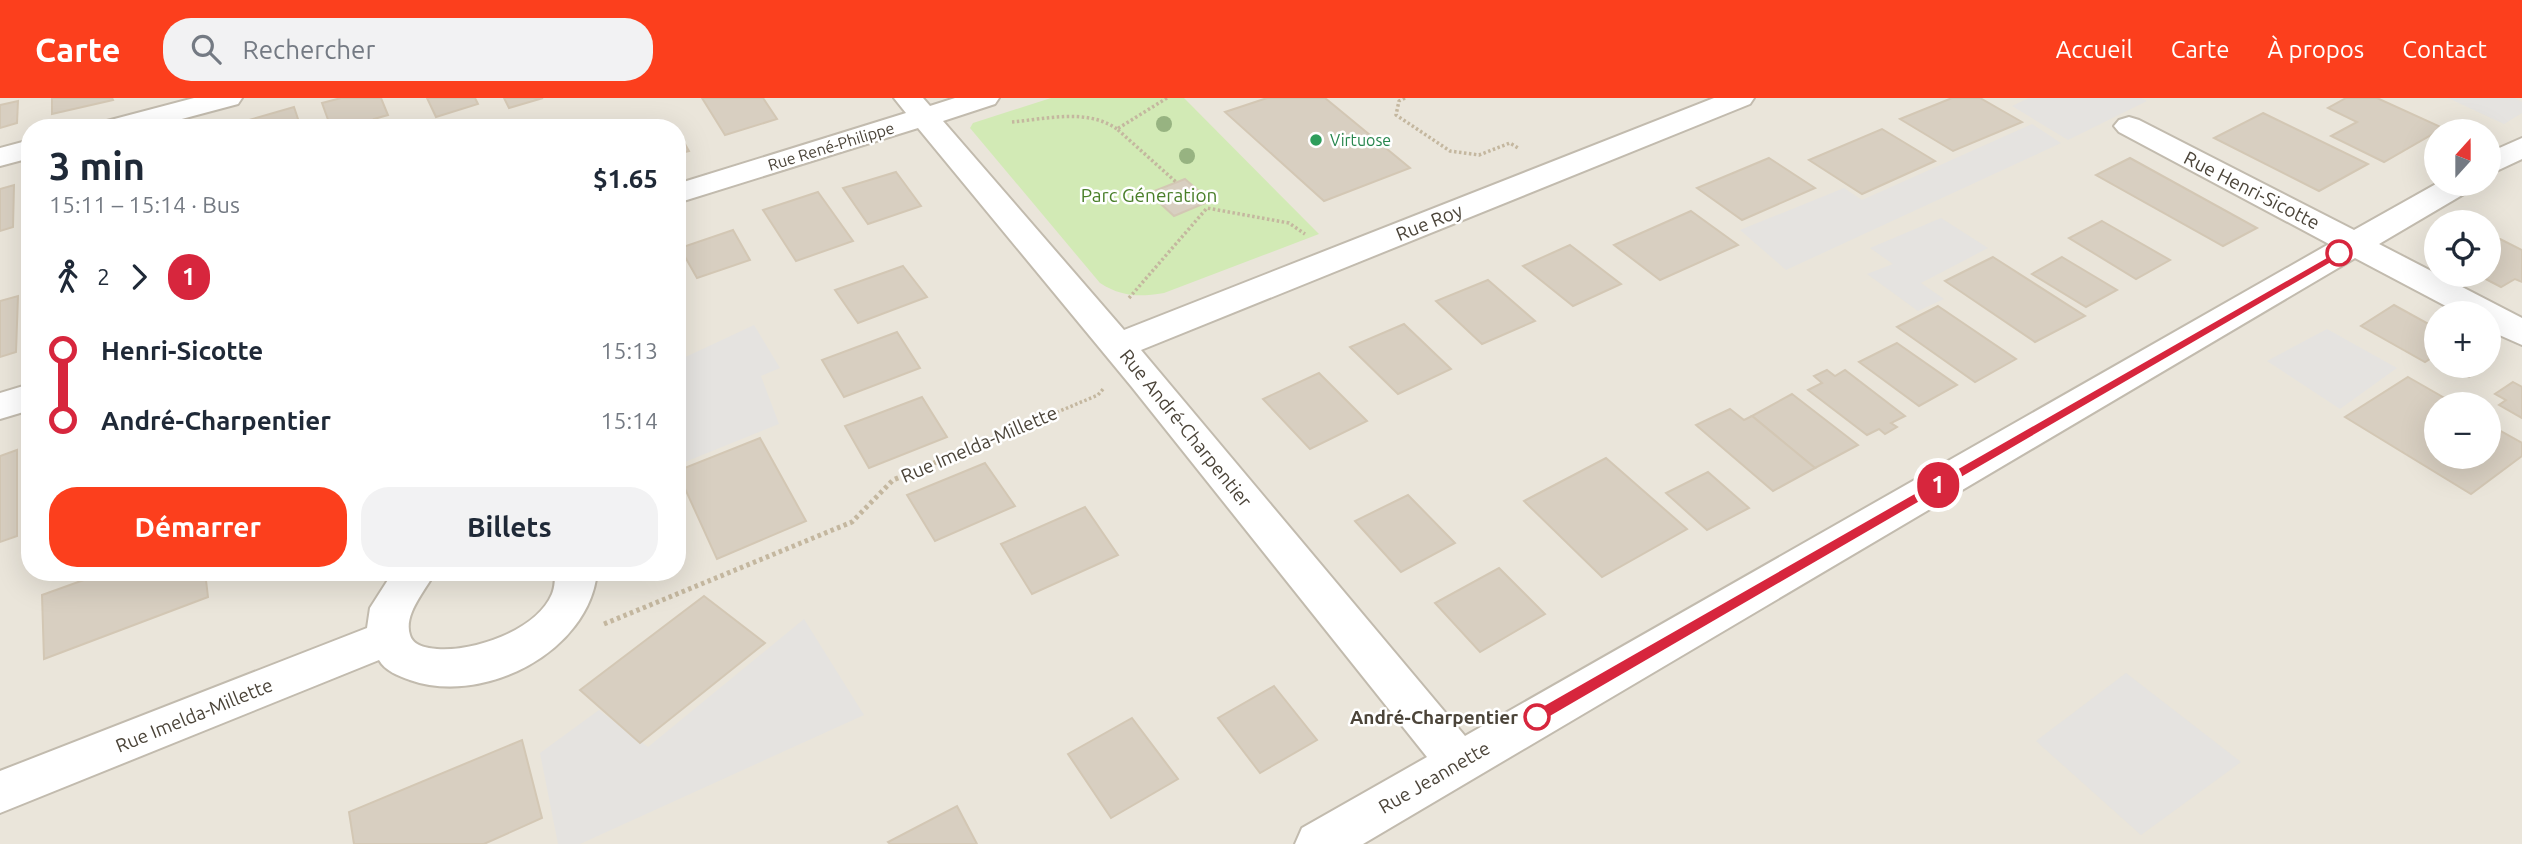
<!DOCTYPE html>
<html lang="fr">
<head>
<meta charset="utf-8">
<style>
	body { margin:0; font-family:Ubuntu,sans-serif; background:#f2f2f3; color:#1f2937; height:100vh; display:flex; flex-direction:column; font-size:26px; white-space:nowrap }
	* { box-sizing:border-box; margin:0 }
	p { font-size:23px; color:#747a83 }
	.icon { flex:none; width:38px; height:38px; fill:none; stroke:currentColor; stroke-width:2; stroke-linecap:round; stroke-linejoin:round }
	.map { position:relative; flex:1; overflow:hidden }
	.sheet { position:absolute; left:21px; top:21px; width:665px; height:462px; display:flex; flex-direction:column; background:#fff; border-radius:28px; box-shadow:0 7px 28px #0002 }
	.sheet>* { flex:none }
	.badge { padding:0 14px; border-radius:23px; font-size:24px; line-height:46px }
	.needle { width:46px; rotate:21deg }
	.tools { position:absolute; left:2424px; top:21px; display:grid; gap:14px }
	.tools a { display:grid; place-items:center; width:77px; height:77px; border-radius:50%; background:#fff; box-shadow:0 7px 28px #0002; font-size:35px }
	.map>.badge { position:absolute; translate:-50% -50%; box-shadow:0 0 0 4px #fff }
	.legs { display:flex; align-items:center; gap:10px; height:77px; padding:0 28px; font-size:23px }
	.legs p { margin-inline-start:auto }
	.head { display:flex; align-items:center; justify-content:space-between; height:119px; padding:0 28px }
	h1 { font-size:38px; font-weight:600; line-height:52px }
	.primary-button { display:flex; gap:14px; margin-top:auto; padding:14px 28px }
	.primary-button a { flex:1; height:80px; border-radius:28px; background:#fc3f1d; color:#fff; font-size:28px; font-weight:600; line-height:80px; text-align:center }
	.primary-button a+a { background:#f2f2f3; color:#1f2937 }
	ul { padding:0 28px; list-style:none }
	li { display:flex; align-items:center; gap:24px; height:70px; font-size:26px }
	li i { display:grid; place-items:center; width:10px; height:100%; margin:0 9px; background:currentColor }
	li i::after { content:''; width:18px; height:18px; margin:-9px; border:5px solid; border-radius:50%; background:#fff }
	li p { margin-inline-start:auto }
	li:first-child i { background:linear-gradient(#0000 50%,currentColor 0) }
	li:last-child i { background:linear-gradient(currentColor 50%,#0000 0) }
	header { display:flex; align-items:center; gap:42px; box-sizing:border-box; height:98px; padding:0 35px; background:#fc3f1d; color:#fff }
	header strong { font-size:33px }
	nav { display:flex; gap:38px; margin-inline-start:auto; font-size:24px }
	.search { width:490px; height:63px; background:#f2f2f3; display:flex; align-items:center; gap:18px; box-sizing:border-box; padding:0 24px; border-radius:28px; color:#747a83; font-size:26px }
	.map>svg:first-child { display:block }
</style>
</head>
<body>
<header>
<strong>Carte</strong>
<div class="search"><svg class="icon" aria-label="search" viewBox="0 0 24 24"><circle cx="10" cy="10" r="6"/><path d="M15 15l6 6"/></svg>Rechercher</div>
<nav><a>Accueil</a><a>Carte</a><a>À propos</a><a>Contact</a></nav>
</header>
<div class="map">
<svg width="2522" height="746" viewBox="0 0 2522 746">
	<rect width="100%" height="100%" fill="#f6f3ec"/>
	<!-- residential -->
	<path fill="#eae5da" fill-rule="evenodd" d="M0,0H2522V746H0ZM30,30H677V474H30ZM2436,33H2488V86H2436ZM2436,124H2488V177H2436ZM2436,215H2488V268H2436ZM2436,306H2488V359H2436Z"/>
	<!-- green -->
	<path fill="#d2eab5" d="M1051,0H1184L1319,136L1164,195C1139,199 1122,199 1100,185L970,30L973,25Z"/>
	<!-- parking -->
	<g fill="#e5e3e0">
		<polygon points="2029,0 2141,0 2147,3 2068,42 2012,8"/>
		<polygon points="2448,0 2514,0 2522,4 2522,15 2504,26"/>
		<polygon points="2032,26 2061,45 1786,172 1740,132 1844,90 1862,102"/>
		<polygon points="1941,120 1988,150 1921,185 1944,201 1918,213 1867,176 1893,166 1870,150"/>
		<polygon points="754,227 780,270 761,278 779,326 680,366 677,363 677,263"/>
		<polygon points="2327,231 2397,270 2340,311 2267,263"/>
		<polygon points="804,521 864,617 580,746 558,746 540,655 599,612 648,649"/>
		<polygon points="2126,575 2241,664 2141,737 2036,643"/>
	</g>
	<!-- building -->
	<g fill="#d8cfc1" stroke="#d3c7b4" stroke-width="2">
		<polygon points="52,0 112,0 113,2 52,16"/>
		<polygon points="341,0 381,0 388,17 374,21 377,30 331,30 322,5"/>
		<polygon points="427,0 475,0 478,6 436,19"/>
		<polygon points="504,0 543,0 509,10"/>
		<polygon points="702,0 763,0 777,21 725,37"/>
		<polygon points="1267,0 1325,0 1410,70 1324,103 1225,14"/>
		<polygon points="1952,0 1980,0 2022,24 1953,53 1900,21"/>
		<polygon points="2346,0 2377,0 2443,30 2384,64 2331,38 2357,24 2328,10"/>
		<polygon points="18,3 17,25 0,30 0,7"/>
		<polygon points="294,9 301,30 236,30 235,26"/>
		<polygon points="2263,15 2368,66 2319,93 2214,40"/>
		<polygon points="1882,31 1935,63 1862,96 1809,62"/>
		<polygon points="677,32 689,53 677,56"/>
		<polygon points="1769,60 1815,90 1742,122 1697,90"/>
		<polygon points="2130,60 2257,130 2223,148 2096,77"/>
		<polygon points="896,74 921,108 868,126 843,90"/>
		<polygon points="1185,81 1210,103 1174,118 1149,95"/>
		<polygon points="14,87 13,129 0,133 0,91"/>
		<polygon points="818,94 853,143 796,163 763,112"/>
		<polygon points="1691,113 1738,147 1660,182 1614,147"/>
		<polygon points="2102,123 2170,162 2136,181 2069,140"/>
		<polygon points="733,132 750,162 697,180 680,150"/>
		<polygon points="2500,141 2522,152 2522,184 2515,181 2501,189 2478,177 2488,177 2488,147"/>
		<polygon points="1570,147 1621,186 1573,208 1523,168"/>
		<polygon points="1993,159 2085,218 2035,244 1945,183"/>
		<polygon points="2062,159 2117,192 2086,209 2032,176"/>
		<polygon points="903,168 927,199 858,225 835,192"/>
		<polygon points="1488,182 1535,223 1482,246 1436,203"/>
		<polygon points="18,198 16,254 0,259 0,203"/>
		<polygon points="2394,207 2436,230 2436,257 2425,264 2361,228"/>
		<polygon points="1938,208 2016,261 1975,284 1897,229"/>
		<polygon points="1404,226 1451,271 1398,296 1350,249"/>
		<polygon points="897,234 920,270 844,299 822,262"/>
		<polygon points="1897,245 1957,287 1919,308 1859,264"/>
		<polygon points="2449,268 2484,268 2469,279"/>
		<polygon points="1827,272 1835,278 1845,272 1905,318 1891,325 1897,329 1885,336 1879,331 1867,337 1808,292 1822,285 1814,278"/>
		<polygon points="1319,275 1367,323 1310,351 1263,301"/>
		<polygon points="2408,279 2455,306 2436,306 2436,359 2488,359 2488,326 2522,345 2522,358 2471,396 2345,319"/>
		<polygon points="2513,284 2522,289 2522,320 2499,307 2506,302 2495,296"/>
		<polygon points="1792,296 1858,347 1815,370 1752,318"/>
		<polygon points="922,299 947,339 869,370 845,328"/>
		<polygon points="1730,311 1744,322 1752,318 1815,370 1773,393 1696,327"/>
		<polygon points="760,340 806,423 717,461 677,373"/>
		<polygon points="17,352 17,438 0,444 0,358"/>
		<polygon points="1606,360 1687,431 1602,479 1524,403"/>
		<polygon points="985,365 1015,408 935,443 907,397"/>
		<polygon points="1708,374 1749,410 1707,432 1666,395"/>
		<polygon points="1408,397 1455,445 1401,474 1355,423"/>
		<polygon points="1085,409 1118,457 1032,496 1001,446"/>
		<polygon points="1499,470 1545,516 1480,554 1435,505"/>
		<polygon points="106,474 205,474 208,499 44,561 42,497"/>
		<polygon points="704,498 765,545 640,645 580,592"/>
		<polygon points="1274,588 1317,642 1260,675 1218,620"/>
		<polygon points="1132,620 1178,681 1111,720 1068,656"/>
		<polygon points="522,642 542,720 484,746 354,746 349,714"/>
		<polygon points="957,708 977,746 890,746 888,744"/>
	</g>
	<g fill="none" stroke-linecap="round" stroke-linejoin="round">
		<!-- minor casing -->
		<g stroke="#c2bbae" stroke-width="4">
			<g id="minor">
				<polygon points="194,0 242,0 238,6 148,30 98,30 103,24"/>
				<polygon points="894,0 923,0 930,8 955,0 999,0 995,6 943,23 1124,232 1714,0 1754,0 1750,6 1141,252 1465,638 2329,146 2119,34 2114,28 2119,22 2129,19 2139,22 2354,132 2436,86 2473,86 2469,93 2379,146 2522,220 2522,247 2488,232 2488,215 2459,215 2355,160 1363,746 1295,746 1302,730 1427,659 1131,288 918,30 677,105 677,86 906,15"/>
				<polygon points="2522,40 2522,61 2488,77 2488,55"/>
				<polygon points="30,42 30,60 0,68 0,50"/>
				<polygon points="30,286 30,312 0,321 0,295"/>
				<path d="M393,474H435C426,492 403,516 410,537C413,548 427,550 437,551C474,554 537,532 552,496C555,489 555,481 555,474H597C589,554 483,608 410,582C399,578 385,573 379,562L0,715V673L367,530L370,510Z"/>
			</g>
		</g>
		<!-- path-far1 -->
		<g stroke="#c4b79f" stroke-width="3.5" stroke-dasharray="2.5 2.5" stroke-linecap="butt">
			<polyline points="1167,0 1117,31 1176,84"/>
			<polyline points="1405,0 1399,3 1396,17 1450,53 1479,57 1510,45 1518,50"/>
			<path d="M1012,24C1046,21 1087,10 1117,31"/>
			<polyline points="1129,200 1207,110 1289,125 1305,136"/>
			<polyline points="1029,326 1098,297 1104,290"/>
		</g>
		<!-- path -->
		<polyline stroke="#c4b79f" stroke-width="5" stroke-dasharray="3.5 3.5" stroke-linecap="butt" points="604,526 852,424 893,382 1033,324"/>
		<!-- minor -->
		<use href="#minor" fill="#fff" fill-rule="evenodd"/>
	</g>
	<!-- trees -->
	<g fill="#97b381">
		<circle cx="1164" cy="26" r="8"/>
		<circle cx="1187" cy="58" r="8"/>
	</g>
	<!-- line-1 -->
	<polygon fill="#d7263d" stroke="#fff" stroke-width="2" points="2339,152 2343,153 2343,158 1543,623 1532,623 1529,619 1532,614"/>
	<!-- markers -->
	<circle fill="#2e9e5b" stroke="#fff" stroke-width="2.5" cx="1316" cy="42" r="7"/>
	<g fill="#fff" stroke="#d7263d" stroke-width="3.5">
		<circle cx="2339" cy="155" r="12"/>
		<circle cx="1537" cy="619" r="12"/>
	</g>
	<g text-anchor="middle" dominant-baseline="central" stroke-width="5" stroke-linejoin="round" paint-order="stroke">
		<!-- far-leisure labels -->
		<g font-size="16" fill="#27864d" stroke="#fff" text-anchor="start">
			<text x="1330" y="42">Virtuose</text>
		</g>
		<!-- far-street labels -->
		<g font-size="16" fill="#4b4439" stroke="#fff">
			<text transform="translate(831 48) rotate(-17)">Rue René-Philippe</text>
		</g>
		<!-- street labels -->
		<g font-size="19" fill="#4b4439" stroke="#fff">
			<text transform="translate(2252 92) rotate(27)">Rue Henri-Sicotte</text>
			<text transform="translate(1429 124) rotate(-22)">Rue Roy</text>
			<text transform="translate(1186 330) rotate(51)">Rue André-Charpentier</text>
			<text transform="translate(979 346) rotate(-23)">Rue Imelda-Millette</text>
			<text transform="translate(194 617) rotate(-22)">Rue Imelda-Millette</text>
			<text transform="translate(1434 679) rotate(-30)">Rue Jeannette</text>
		</g>
		<!-- park labels -->
		<g font-size="19" fill="#4a7f2a" stroke="#fff">
			<text x="1149" y="97">Parc Géneration</text>
		</g>
		<!-- stop labels -->
		<g font-size="19" font-weight="bold" fill="#4b4439" stroke="#fff" text-anchor="end">
			<text x="1518" y="619">André-Charpentier</text>
		</g>
	</g>
</svg>
<div class="tools">
<a><svg class="needle" viewBox="-14 -14 28 28"><path d="M0-13l5 13h-10z" fill="#e53935"/><path d="M0 13l5-13h-10z" fill="#747a83"/></svg></a>
<a><svg class="icon" aria-label="locate" viewBox="0 0 24 24"><circle cx="12" cy="12" r="6"/><path d="M12 2v4M12 18v4M2 12h4M18 12h4"/></svg></a>
<a>+</a>
<a>−</a>
</div>
<b class="badge" style="left:1938px;top:387px;background:#d7263d;color:#fff">1</b>
<section class="sheet">
<div class="head"><div><h1>3 min</h1><p>15:11 – 15:14 · Bus</p></div><b>$1.65</b></div>
<div class="legs"><svg class="icon" aria-label="walk" viewBox="0 0 24 24"><circle cx="13" cy="4" r="2"/><path d="M13 8l-2 6 4 7M11 14l-3 7M7 12l3-4h3l4 4"/></svg>2<svg class="icon" aria-label="forward" viewBox="0 0 24 24"><path d="M9 5l7 7-7 7"/></svg><b class="badge" style="background:#d7263d;color:#fff">1</b></div>
<ul>
<li><i style="color:#d7263d"></i><b>Henri-Sicotte</b><p>15:13</p></li>
<li><i style="color:#d7263d"></i><b>André-Charpentier</b><p>15:14</p></li>
</ul>
<div class="primary-button"><a>Démarrer</a><a>Billets</a></div>
</section>
</div>
</body>
</html>
